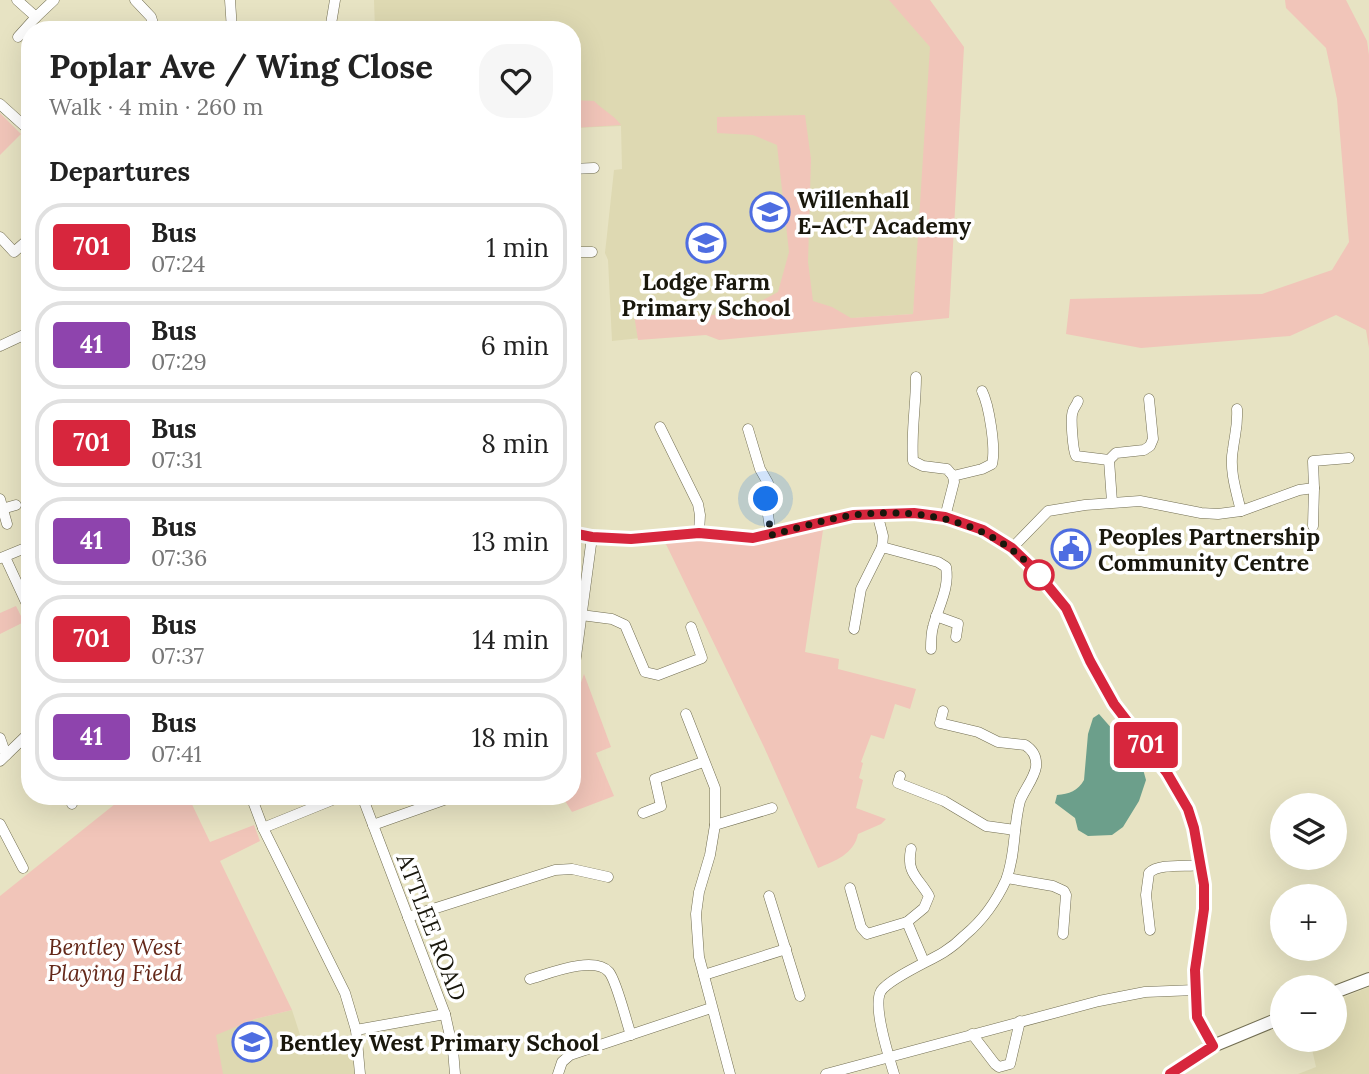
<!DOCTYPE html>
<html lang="en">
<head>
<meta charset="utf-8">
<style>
	body { margin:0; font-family:Lora,serif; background:#f6f6f6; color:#222; height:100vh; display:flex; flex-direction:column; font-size:26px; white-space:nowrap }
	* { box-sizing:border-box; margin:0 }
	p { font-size:23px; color:#767676 }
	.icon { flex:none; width:38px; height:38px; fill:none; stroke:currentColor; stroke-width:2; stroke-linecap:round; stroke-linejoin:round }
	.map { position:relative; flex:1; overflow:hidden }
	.details { position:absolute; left:21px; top:21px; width:560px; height:784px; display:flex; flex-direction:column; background:#fff; border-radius:28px; box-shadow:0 7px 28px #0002 }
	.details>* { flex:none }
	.badge { padding:0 14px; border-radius:5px; font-size:24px; line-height:46px }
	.buttons { position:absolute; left:1270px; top:793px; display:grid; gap:14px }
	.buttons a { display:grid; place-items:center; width:77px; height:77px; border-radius:50%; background:#fff; box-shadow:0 7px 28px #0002; font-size:35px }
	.you { position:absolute; width:35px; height:35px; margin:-18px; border:5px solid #fff; border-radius:50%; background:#1a73e8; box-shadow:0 0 0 10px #1a73e833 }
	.map>.badge { position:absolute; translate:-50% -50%; box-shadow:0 0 0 4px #fff }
	h2 { padding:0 28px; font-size:26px; line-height:63px }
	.round { display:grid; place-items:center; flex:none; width:74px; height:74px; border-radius:28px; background:#f6f6f6 }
	.headline { display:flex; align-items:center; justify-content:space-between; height:119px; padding:0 28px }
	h1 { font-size:33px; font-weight:800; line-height:52px }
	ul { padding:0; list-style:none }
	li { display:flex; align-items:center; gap:21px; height:88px; margin:0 14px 10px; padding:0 14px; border:4px solid #e0e0e0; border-radius:28px }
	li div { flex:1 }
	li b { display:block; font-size:26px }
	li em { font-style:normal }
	li .badge { min-width:77px; font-weight:700; text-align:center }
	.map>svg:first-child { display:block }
</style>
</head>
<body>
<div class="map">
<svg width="1369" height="1074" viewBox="0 0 1369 1074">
	<rect width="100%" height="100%" fill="#e7e3c3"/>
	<!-- built -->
	<g fill="#ded9b2">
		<polygon points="374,0 916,0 940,44 913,314 793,322 612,341 608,260 605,253 614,170 622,169 621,126 572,128 572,30 375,30"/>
		<polygon points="1369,987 1369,1074 1298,1074 1316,1067 1310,1040 1335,1040 1335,1001"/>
		<polygon points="292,1010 303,1044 350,1036 355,1074 208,1074 201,1040 255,1019"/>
	</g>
	<!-- green -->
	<g fill="#f1c5b9">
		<polygon points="889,0 930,0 964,47 949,318 719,340 706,335 638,340 632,302 688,316 736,314 778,292 789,252 777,145 753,135 717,133 717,117 805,115 811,159 808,262 813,301 832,307 851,318 913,314 930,47"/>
		<polygon points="1285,0 1346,0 1367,41 1369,55 1369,348 1366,330 1336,315 1290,336 1141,348 1066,334 1070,299 1262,294 1332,270 1349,242 1337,99 1326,48 1286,8"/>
		<path d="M572,100L594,101C603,110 614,115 621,125L572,128Z"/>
		<polygon points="0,113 21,134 0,155"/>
		<path d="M823,530L805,652L839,659L838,669L916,689L910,709L895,704L884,739L871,735L861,762L863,763L859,778L863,780L856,808L886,819L881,824L858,834C854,854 835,861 818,868L764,747L664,540L677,538L746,542Z"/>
		<polygon points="16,606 24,622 0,634 0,613"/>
		<polygon points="584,674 611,747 596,753 614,796 572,812 562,796 572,796 572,708"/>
		<polygon points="125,796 188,796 210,842 254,825 260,841 220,861 292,1010 255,1019 216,1035 223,1074 0,1074 0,896"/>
	</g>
	<!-- water -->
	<path fill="#6c9f8b" d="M1099,714L1141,762L1146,780L1139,801L1123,827L1112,835L1088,836L1078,830L1075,818L1055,803L1057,795C1069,794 1078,791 1084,780L1088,734L1093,718Z"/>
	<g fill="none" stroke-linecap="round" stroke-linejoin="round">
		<!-- minor casing -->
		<g stroke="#726e52" stroke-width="11">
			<g id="minor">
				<polyline points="17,0 36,17 18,37"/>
				<polyline points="135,0 151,17 155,30"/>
				<polyline points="230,0 232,30"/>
				<polyline points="35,18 54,0"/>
				<polyline points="330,30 335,0"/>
				<polyline points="0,104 30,131"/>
				<polyline points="572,169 594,168"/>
				<polyline points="0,237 14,252 30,238"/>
				<polyline points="572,252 592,252"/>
				<polyline points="572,312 573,312"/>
				<polyline points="0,346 30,332"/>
				<path d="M916,377C916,406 911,431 913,461L923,466L947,469L953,476L982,469L992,464C996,448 989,405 982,391"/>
				<path d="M1078,401C1077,405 1074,407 1073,411C1070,417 1073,451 1076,456L1109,460L1116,453L1144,450L1150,446L1153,439L1149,399"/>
				<path d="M1237,409C1238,426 1235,433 1233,449C1229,469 1236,491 1241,511"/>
				<polyline points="660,427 698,504 700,515 699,533"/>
				<polyline points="748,429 760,469 768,483 767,508 771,535"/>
				<polyline points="1109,460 1112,502"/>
				<polyline points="0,499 7,524"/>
				<polyline points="2,509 16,505"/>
				<polyline points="877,513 883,536 882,547"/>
				<polyline points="945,517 954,482 953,476"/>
				<polyline points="1313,526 1314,488"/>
				<polyline points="572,533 592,537 631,539 699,533 753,538 853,515 914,513 945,517 983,530 1012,548 1034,569 1066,609 1090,661 1114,704 1167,773 1188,809 1194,828 1204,885 1204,909 1195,970 1197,1017 1213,1046"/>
				<polyline points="1012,548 1048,511 1085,505 1140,501 1201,513 1218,514 1241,511 1299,490 1314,488 1313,461 1349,458"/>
				<polyline points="5,557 30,611"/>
				<polyline points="1,558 30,546"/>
				<polyline points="581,615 612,619 625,625 645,672 658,675 702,658 691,627"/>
				<polyline points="936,616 958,624 956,637"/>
				<path d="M854,629L861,589L882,547L938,562L946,567C950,588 938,607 933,627C931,634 931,642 931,649"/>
				<polyline points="572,686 592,537"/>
				<polyline points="686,714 715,788 715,825 710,855 699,892 696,914 699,957 730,1074"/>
				<polyline points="0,738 6,755"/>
				<polyline points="0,761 30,732"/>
				<polyline points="900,776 898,783 944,801 986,826 1015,830"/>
				<polyline points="70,796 72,804"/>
				<polyline points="251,796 263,828 345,993 356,1030 360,1074"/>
				<polyline points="362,796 445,1014 453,1050 455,1074"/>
				<polyline points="643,813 661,806 655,779 703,762"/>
				<polyline points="0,824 23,868"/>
				<polyline points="373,825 455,796"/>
				<polyline points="715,825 772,808"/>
				<polyline points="263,828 342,796"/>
				<path d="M911,849C906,873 918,877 929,896L924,908L907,922L924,962"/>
				<polyline points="1007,878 1053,886 1064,891 1066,895 1063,934"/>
				<polyline points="850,888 861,927 867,934 907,922"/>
				<polyline points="769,896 800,996"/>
				<polyline points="408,917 555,870 572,869 608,877"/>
				<path d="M1150,930L1146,895L1149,873C1159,863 1186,867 1201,865"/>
				<polyline points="704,975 786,949"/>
				<path d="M530,979C548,974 594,955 609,972C617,982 626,1021 631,1035"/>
				<polyline points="356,1030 445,1014"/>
				<polyline points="972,1034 995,1064 999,1067 1010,1064 1020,1021"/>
				<polyline points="558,1074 562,1062 570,1055 711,1008"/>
				<polyline points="826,1074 1099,1001 1145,992 1195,990"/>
				<path d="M894,1074C889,1057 872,1006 881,991C890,978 930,961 944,952C952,947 959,941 965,935C982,921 997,900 1006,880C1016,854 1013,827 1020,801C1024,790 1034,779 1036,767C1037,757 1033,750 1025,745L998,742L978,732L940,723L943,711"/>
			</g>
		</g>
		<!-- tertiary casing -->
		<g stroke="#726e52" stroke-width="14">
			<g id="tertiary">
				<polyline points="1335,992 1369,979"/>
				<polyline points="1170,1074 1213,1046 1283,1017"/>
			</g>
		</g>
		<!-- minor -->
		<use href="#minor" stroke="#fff" stroke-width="10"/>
		<!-- tertiary -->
		<use href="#tertiary" stroke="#fff" stroke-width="12"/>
	</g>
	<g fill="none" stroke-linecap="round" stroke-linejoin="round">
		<!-- line casing -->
		<g stroke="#fff" stroke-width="16">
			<polyline id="line" points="572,533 592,537 631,539 699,533 753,538 853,515 914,513 945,517 983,530 1012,548 1034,569 1066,608 1090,661 1114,704 1167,773 1188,809 1194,828 1204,885 1204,909 1195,970 1197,1017 1213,1046 1170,1074"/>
		</g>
		<!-- line -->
		<use href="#line" stroke="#d7263d" stroke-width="10"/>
		<!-- walk -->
		<path stroke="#19170c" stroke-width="7" stroke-dasharray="0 12.6" d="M766,499L771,535C798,528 826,519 854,515C924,507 992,521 1039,575"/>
	</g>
	<!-- icons -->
	<defs>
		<g id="school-ring" transform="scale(2.0125)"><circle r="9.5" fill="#fff" stroke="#4e6de1" stroke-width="1.5"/><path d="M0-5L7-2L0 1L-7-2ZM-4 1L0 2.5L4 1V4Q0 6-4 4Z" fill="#4e6de1"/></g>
		<g id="civic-ring" transform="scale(2.0125)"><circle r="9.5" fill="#fff" stroke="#4e6de1" stroke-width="1.5"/><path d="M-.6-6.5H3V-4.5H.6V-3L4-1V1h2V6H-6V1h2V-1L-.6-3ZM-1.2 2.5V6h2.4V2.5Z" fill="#4e6de1"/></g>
	</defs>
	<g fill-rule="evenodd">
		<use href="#school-ring" x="770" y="212"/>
		<use href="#school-ring" x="706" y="243"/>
		<use href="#civic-ring" x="1071" y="549"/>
		<use href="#school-ring" x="252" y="1042"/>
	</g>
	<!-- markers -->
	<circle fill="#fff" stroke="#d7263d" stroke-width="3.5" cx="1039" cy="575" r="14"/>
	<g text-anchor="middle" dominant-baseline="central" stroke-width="7" stroke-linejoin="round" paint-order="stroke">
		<!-- poi labels -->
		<g font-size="23" font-weight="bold" fill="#19170c" stroke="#fff" text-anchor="start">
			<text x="797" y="199">Willenhall<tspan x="797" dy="26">E-ACT Academy</tspan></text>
			<text x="706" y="281" text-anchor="middle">Lodge Farm<tspan x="706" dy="26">Primary School</tspan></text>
			<text x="1098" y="536">Peoples Partnership<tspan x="1098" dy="26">Community Centre</tspan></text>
			<text x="279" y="1042">Bentley West Primary School</text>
		</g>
		<!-- street labels -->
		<g font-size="23" fill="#19170c" stroke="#fff">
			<text transform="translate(432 927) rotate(69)">ATTLEE ROAD</text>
		</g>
		<!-- park labels -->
		<g font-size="23" font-style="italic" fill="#642819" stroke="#fff">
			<text x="115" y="946">Bentley West<tspan x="115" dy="26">Playing Field</tspan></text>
		</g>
	</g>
</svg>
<div class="buttons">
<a><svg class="icon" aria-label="layers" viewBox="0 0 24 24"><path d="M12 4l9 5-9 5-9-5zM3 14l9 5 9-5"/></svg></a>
<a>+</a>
<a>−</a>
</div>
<div class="you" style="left:766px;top:499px"></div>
<b class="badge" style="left:1146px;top:745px;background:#d7263d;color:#fff">701</b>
<section class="details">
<div class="headline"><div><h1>Poplar Ave / Wing Close</h1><p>Walk · 4 min · 260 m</p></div><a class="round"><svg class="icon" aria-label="heart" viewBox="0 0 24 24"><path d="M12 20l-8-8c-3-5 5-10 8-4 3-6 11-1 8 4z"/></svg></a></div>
<h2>Departures</h2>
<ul>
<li><span class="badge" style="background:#d7263d;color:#fff">701</span><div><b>Bus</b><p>07:24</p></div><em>1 min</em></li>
<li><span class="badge" style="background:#8e44ad;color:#fff">41</span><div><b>Bus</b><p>07:29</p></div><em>6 min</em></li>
<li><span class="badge" style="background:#d7263d;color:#fff">701</span><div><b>Bus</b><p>07:31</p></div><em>8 min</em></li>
<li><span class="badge" style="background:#8e44ad;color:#fff">41</span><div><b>Bus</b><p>07:36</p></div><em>13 min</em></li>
<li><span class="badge" style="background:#d7263d;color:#fff">701</span><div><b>Bus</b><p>07:37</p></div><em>14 min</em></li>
<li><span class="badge" style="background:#8e44ad;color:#fff">41</span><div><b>Bus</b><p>07:41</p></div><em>18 min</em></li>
</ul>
</section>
</div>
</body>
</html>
